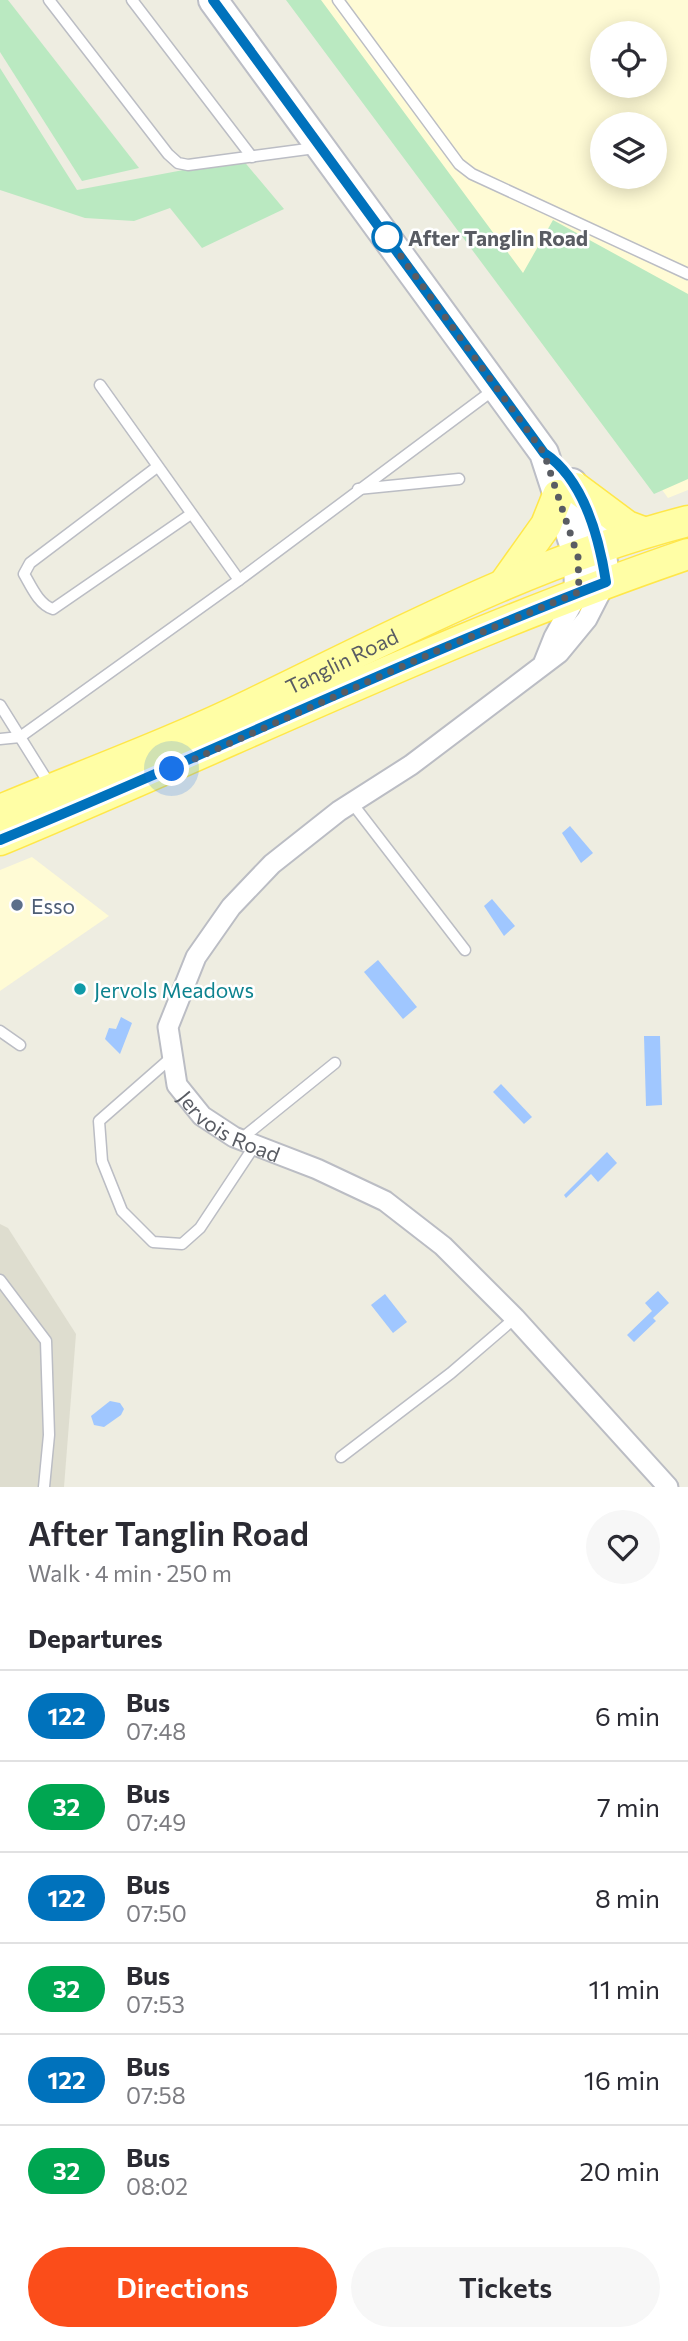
<!DOCTYPE html>
<html lang="en">
<head>
<meta charset="utf-8">
<style>
	body { margin:0; font-family:Commissioner,sans-serif; background:#f7f7f7; color:#2b2b33; height:100vh; display:flex; flex-direction:column; font-size:26px; white-space:nowrap }
	* { box-sizing:border-box; margin:0 }
	p { font-size:23px; color:#7c7c81 }
	.icon { flex:none; width:38px; height:38px; fill:none; stroke:currentColor; stroke-width:2; stroke-linecap:round; stroke-linejoin:round }
	.map { position:relative; height:1487px; overflow:hidden }
	.panel { display:flex; flex-direction:column; background:#fff; flex:1 }
	.panel>* { flex:none }
	.badge { padding:0 14px; border-radius:23px; font-size:24px; line-height:46px }
	.controls { position:absolute; left:590px; top:21px; display:grid; gap:14px }
	.controls a { display:grid; place-items:center; width:77px; height:77px; border-radius:50%; background:#fff; box-shadow:0 4px 18px #0003; font-size:35px }
	.you { position:absolute; width:35px; height:35px; margin:-18px; border:5px solid #fff; border-radius:50%; background:#1a73e8; box-shadow:0 0 0 10px #1a73e833 }
	.map>.badge { position:absolute; translate:-50% -50%; box-shadow:0 0 0 4px #fff }
	h2 { padding:0 28px; font-size:26px; line-height:63px }
	.round { display:grid; place-items:center; flex:none; width:74px; height:74px; border-radius:37px; background:#f7f7f7 }
	.summary { display:flex; align-items:center; justify-content:space-between; height:119px; padding:0 28px }
	h1 { font-size:33px; font-weight:600; line-height:52px }
	.primary-button { display:flex; gap:14px; margin-top:auto; padding:14px 28px }
	.primary-button a { flex:1; height:80px; border-radius:42px; background:#fb4d1a; color:#fff; font-size:28px; font-weight:600; line-height:80px; text-align:center }
	.primary-button a+a { background:#f7f7f7; color:#2b2b33 }
	ul { padding:0; list-style:none }
	li { display:flex; align-items:center; gap:21px; height:91px; padding:0 28px; border-top:2px solid #e1e1e2 }
	li div { flex:1 }
	li b { display:block; font-size:26px }
	li em { font-style:normal }
	li .badge { min-width:77px; font-weight:700; text-align:center }
	.map>svg:first-child { display:block }
</style>
</head>
<body>
<div class="map">
<svg width="688" height="1487" viewBox="0 0 688 1487">
	<rect width="100%" height="100%" fill="#eeede1"/>
	<!-- commercial -->
	<g fill="#fffbd5" fill-rule="evenodd">
		<path d="M310,0H688V490L668,498ZM602,33H654V86H602ZM602,124H654V177H602Z"/>
		<polygon points="32,857 109,916 0,991 0,870"/>
	</g>
	<!-- education -->
	<polygon fill="#deddcf" points="0,1224 8,1228 76,1334 64,1487 0,1487"/>
	<!-- green -->
	<g fill="#bae9c1">
		<polygon points="0,0 8,0 139,168 82,181 0,52"/>
		<polygon points="286,0 321,0 523,273 553,220 688,294 688,479 654,494"/>
		<polygon points="0,68 77,190 242,159 284,209 202,248 170,208 134,221 85,218 0,190"/>
	</g>
	<!-- water -->
	<g fill="#a0c7ff">
		<polygon points="570,826 593,853 581,863 562,833"/>
		<polygon points="492,899 515,926 504,936 484,906"/>
		<polygon points="378,960 417,1007 403,1019 364,972"/>
		<polygon points="121,1017 132,1023 120,1054 105,1039 109,1028 116,1029"/>
		<polygon points="644,1036 660,1036 662,1105 646,1106"/>
		<polygon points="501,1084 532,1117 524,1124 493,1092"/>
		<polygon points="607,1152 617,1163 598,1182 591,1174 566,1198 564,1195"/>
		<polygon points="658,1291 669,1303 653,1318 656,1321 634,1342 627,1335 652,1311 645,1303"/>
		<polygon points="385,1294 407,1322 393,1333 371,1305"/>
		<polygon points="110,1401 120,1403 124,1409 121,1415 104,1427 94,1425 91,1416"/>
	</g>
	<g fill="none" stroke-linecap="round" stroke-linejoin="round">
		<!-- lane casing -->
		<g stroke="#bbbdc4" stroke-width="13">
			<g id="lane">
				<polyline points="49,0 168,154 178,163 188,165 315,148"/>
				<polyline points="132,0 252,157"/>
				<polyline points="338,0 459,164 472,174 688,274"/>
				<polyline points="100,385 239,580"/>
				<path d="M157,467L30,563L24,574C31,586 39,605 53,609L191,514"/>
				<polyline points="358,489 459,479"/>
				<polyline points="0,705 50,785"/>
				<polyline points="0,739 20,737 239,580 496,388"/>
				<polyline points="352,803 465,950"/>
				<polyline points="0,1031 20,1045"/>
				<polyline points="172,1057 99,1121 102,1161 122,1211 153,1242 182,1244 200,1228 255,1145"/>
				<polyline points="241,1139 335,1063"/>
				<polyline points="0,1280 46,1341 49,1435 44,1487"/>
				<polyline points="341,1457 451,1373 515,1318"/>
			</g>
		</g>
		<!-- street casing -->
		<g stroke="#bbbdc4" stroke-width="23">
			<g id="street">
				<path id="s1" d="M606,582L587,619L559,653L411,765L339,811L272,864L231,907L196,957L168,1027L177,1085L202,1116L234,1137L317,1169L385,1201L443,1246L515,1318L668,1487"/>
				<polyline points="544,662 554,637 579,592"/>
			</g>
		</g>
		<!-- secondary casing -->
		<g stroke="#bcbec6" stroke-width="32">
			<g id="secondary">
				<polyline points="213,0 544,453 578,557 579,592"/>
				<polyline points="572,483 601,549 606,582"/>
			</g>
		</g>
		<!-- primary casing -->
		<g stroke="#ffe749" stroke-width="33">
			<g id="primary">
				<polyline points="576,488 627,526 643,532"/>
				<polyline points="504,584 546,525 558,495"/>
				<path id="s2" d="M0,810C84,775 172,743 254,703C395,635 535,560 688,521"/>
				<path d="M0,840C229,745 453,634 688,554"/>
			</g>
		</g>
		<!-- lane -->
		<use href="#lane" stroke="#fff" stroke-width="10"/>
		<!-- street -->
		<use href="#street" stroke="#fff" stroke-width="19"/>
		<!-- secondary -->
		<use href="#secondary" stroke="#fff" stroke-width="28"/>
		<!-- primary -->
		<use href="#primary" stroke="#fffea5" stroke-width="30"/>
	</g>
	<g fill="none" stroke-linecap="round" stroke-linejoin="round">
		<!-- line casing -->
		<g stroke="#fff" stroke-width="16">
			<path id="line" d="M0,840C203,757 401,661 606,582C599,537 584,479 544,453L213,0"/>
		</g>
		<!-- line -->
		<use href="#line" stroke="#0072bc" stroke-width="10"/>
		<!-- walk -->
		<polyline stroke="#595c63" stroke-width="7" stroke-dasharray="0 12.6" points="172,769 439,650 579,592 578,557 544,453 387,237"/>
	</g>
	<!-- markers -->
	<circle fill="#fff" stroke="#0072bc" stroke-width="3.5" cx="387" cy="237" r="14"/>
	<circle fill="#5c6f8a" stroke="#fff" stroke-width="2.5" cx="17" cy="905" r="7"/>
	<circle fill="#0f9aa8" stroke="#fff" stroke-width="2.5" cx="80" cy="989" r="7"/>
	<g text-anchor="middle" dominant-baseline="central" stroke-width="5" stroke-linejoin="round" paint-order="stroke">
		<!-- stop labels -->
		<g font-size="21" font-weight="bold" fill="#595c63" stroke="#fff" text-anchor="start">
			<text x="408" y="237">After Tanglin Road</text>
		</g>
		<!-- street labels -->
		<g font-size="21" fill="#595c63" stroke="#fff">
			<text stroke="none"><textPath href="#s2" startOffset="373">Tanglin Road</textPath></text>
			<text stroke="none"><textPath href="#s1" startOffset="765">Jervois Road</textPath></text>
		</g>
		<!-- service labels -->
		<g font-size="21" fill="#4e5e75" stroke="#fff" text-anchor="start">
			<text x="31" y="905">Esso</text>
		</g>
		<!-- culture labels -->
		<g font-size="21" fill="#0d838f" stroke="#fff" text-anchor="start">
			<text x="94" y="989">Jervols Meadows</text>
		</g>
	</g>
</svg>
<div class="controls">
<a><svg class="icon" aria-label="locate" viewBox="0 0 24 24"><circle cx="12" cy="12" r="6"/><path d="M12 2v4M12 18v4M2 12h4M18 12h4"/></svg></a>
<a><svg class="icon" aria-label="layers" viewBox="0 0 24 24"><path d="M12 4l9 5-9 5-9-5zM3 14l9 5 9-5"/></svg></a>
</div>
<div class="you" style="left:172px;top:769px"></div>
</div>
<section class="panel">
<div class="summary"><div><h1>After Tanglin Road</h1><p>Walk · 4 min · 250 m</p></div><a class="round"><svg class="icon" aria-label="heart" viewBox="0 0 24 24"><path d="M12 20l-8-8c-3-5 5-10 8-4 3-6 11-1 8 4z"/></svg></a></div>
<h2>Departures</h2>
<ul>
<li><span class="badge" style="background:#0072bc;color:#fff">122</span><div><b>Bus</b><p>07:48</p></div><em>6 min</em></li>
<li><span class="badge" style="background:#00a651;color:#fff">32</span><div><b>Bus</b><p>07:49</p></div><em>7 min</em></li>
<li><span class="badge" style="background:#0072bc;color:#fff">122</span><div><b>Bus</b><p>07:50</p></div><em>8 min</em></li>
<li><span class="badge" style="background:#00a651;color:#fff">32</span><div><b>Bus</b><p>07:53</p></div><em>11 min</em></li>
<li><span class="badge" style="background:#0072bc;color:#fff">122</span><div><b>Bus</b><p>07:58</p></div><em>16 min</em></li>
<li><span class="badge" style="background:#00a651;color:#fff">32</span><div><b>Bus</b><p>08:02</p></div><em>20 min</em></li>
</ul>
<div class="primary-button"><a>Directions</a><a>Tickets</a></div>
</section>
</body>
</html>
